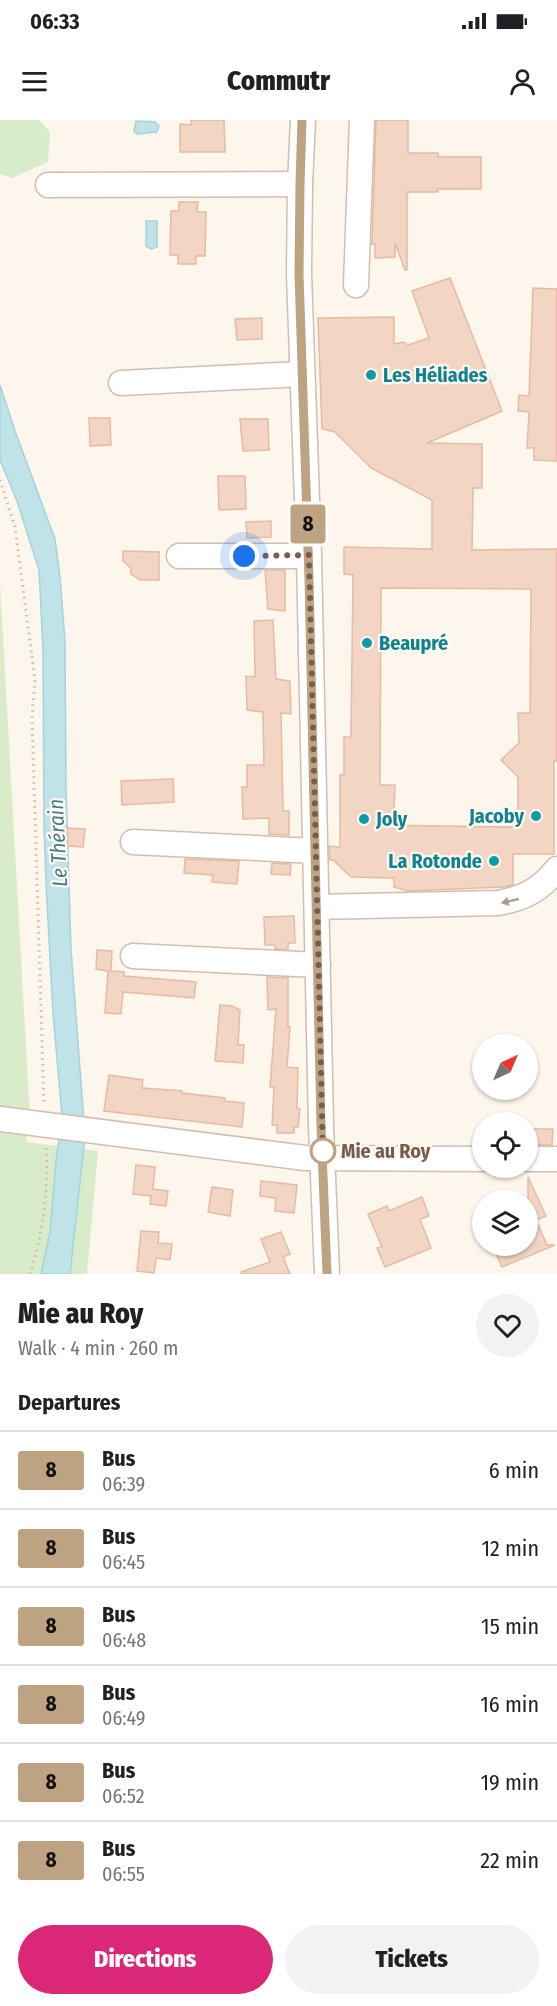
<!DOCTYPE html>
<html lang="en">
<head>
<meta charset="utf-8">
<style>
	body { margin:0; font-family:"Fira Sans Condensed",sans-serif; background:#f2f2f2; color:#202124; height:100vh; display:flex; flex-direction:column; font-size:22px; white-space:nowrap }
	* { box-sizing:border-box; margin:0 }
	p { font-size:20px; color:#757577 }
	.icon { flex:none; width:33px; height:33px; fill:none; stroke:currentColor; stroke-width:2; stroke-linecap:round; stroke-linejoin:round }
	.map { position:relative; height:1154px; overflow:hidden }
	.side { display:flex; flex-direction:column; background:#fff; flex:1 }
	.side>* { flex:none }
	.badge { padding:0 12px; border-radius:4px; font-size:21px; line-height:39px }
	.needle { width:39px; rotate:44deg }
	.tools { position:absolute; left:472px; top:914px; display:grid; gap:12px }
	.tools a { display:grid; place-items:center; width:66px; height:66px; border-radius:50%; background:#fff; box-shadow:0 2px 4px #0004; font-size:30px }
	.you { position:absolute; width:30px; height:30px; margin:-15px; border:4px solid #fff; border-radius:50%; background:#1a73e8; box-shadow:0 0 0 9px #1a73e833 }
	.map>.badge { position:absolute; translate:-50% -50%; box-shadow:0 0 0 3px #fff }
	h2 { padding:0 18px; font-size:22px; line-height:54px }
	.round { display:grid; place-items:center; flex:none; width:63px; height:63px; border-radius:32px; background:#f2f2f2 }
	.overview { display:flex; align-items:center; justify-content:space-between; height:102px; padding:0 18px }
	h1 { font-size:28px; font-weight:800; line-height:45px }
	.primary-button { display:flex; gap:12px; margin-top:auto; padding:12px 18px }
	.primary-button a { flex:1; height:69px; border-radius:36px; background:#db2777; color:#fff; font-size:24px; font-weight:800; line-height:69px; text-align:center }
	.primary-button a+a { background:#f2f2f2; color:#202124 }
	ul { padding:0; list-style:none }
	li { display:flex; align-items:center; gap:18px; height:78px; padding:0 18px; border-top:2px solid #e0e0e0 }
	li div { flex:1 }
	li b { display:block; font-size:22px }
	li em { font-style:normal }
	li .badge { min-width:66px; font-weight:700; text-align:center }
	.status { display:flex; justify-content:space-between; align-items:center; height:42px; padding:0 30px; background:#fff; direction:ltr }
	.status svg { height:16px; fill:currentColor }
	header { display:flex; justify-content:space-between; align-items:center; height:78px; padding:0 18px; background:#fff; font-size:27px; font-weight:800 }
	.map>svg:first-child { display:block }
</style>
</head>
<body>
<div class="status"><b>06:33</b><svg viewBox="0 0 49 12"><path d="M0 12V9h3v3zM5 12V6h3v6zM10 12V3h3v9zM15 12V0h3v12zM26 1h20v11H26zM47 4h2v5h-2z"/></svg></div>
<header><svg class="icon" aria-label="menu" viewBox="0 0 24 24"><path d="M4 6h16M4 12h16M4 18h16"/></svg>Commutr<svg class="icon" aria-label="person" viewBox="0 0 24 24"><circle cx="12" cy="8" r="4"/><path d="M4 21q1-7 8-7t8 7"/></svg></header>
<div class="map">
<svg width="557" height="1154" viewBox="0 0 557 1154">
	<rect width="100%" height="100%" fill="#fdf6ec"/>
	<!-- green -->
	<g fill="#d8ecc9">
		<polygon points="0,0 39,0 50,12 48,42 12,58 0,54"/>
		<polygon points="0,464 30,997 0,993"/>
		<polygon points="0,1001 29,1005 26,1022 98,1031 87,1154 0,1154"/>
	</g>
	<!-- water -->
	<g fill="#bfe3e8" stroke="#a5d3da" stroke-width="1.5">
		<polygon points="136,1 155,2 159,6 157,12 137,14 134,11"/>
		<polygon points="146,101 157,101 157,127 151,129 146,126"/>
		<polygon points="0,265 15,311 55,419 60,457 65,521 66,668 71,829 85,1016 70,1154 41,1154 50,1113 56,1041 62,996 53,893 46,763 44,704 43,529 39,450 17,381 0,340"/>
	</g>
	<!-- building -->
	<g fill="#f3d5c3" stroke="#e6bba3" stroke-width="1.5" fill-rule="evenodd">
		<polygon points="191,0 224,0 225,32 180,32 180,4 191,5"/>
		<polygon points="376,0 408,0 408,33 438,33 438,37 481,37 481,69 438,69 438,72 407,72 407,150 405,150 395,123 395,137 375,138 375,124 372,124"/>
		<polygon points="179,82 198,82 197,92 206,92 205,136 196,136 196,144 178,144 178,135 170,135 171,91 179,91"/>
		<path d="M450,158L502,291L427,323L482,324V368H473L472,430L557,429V641H554V734H513V765L504,767L408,771L394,767V758L351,757L333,740H330L329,726L340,727V655H344V617H351L353,455L344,454V427L432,429V380L371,348L335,312L322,309L318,198L394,197V224L404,222L408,225L429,218L412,171ZM381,468L531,469L530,593H518L519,623L501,640L518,657V707L377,705L394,688L395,665H380Z"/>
		<polygon points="533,168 557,169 557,341 534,340 534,328 527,328 529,292 518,291 519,275 529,276"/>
		<polygon points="262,198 262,219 237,220 235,199"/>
		<polygon points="89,298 110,298 111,325 90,326"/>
		<polygon points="240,299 268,299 269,330 243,331"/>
		<polygon points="218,356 245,356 246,389 219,390"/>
		<polygon points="271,401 271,417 247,418 246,402"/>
		<polygon points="123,431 159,432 159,460 140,460 131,454 131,448 123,441"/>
		<polygon points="265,450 285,450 285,491 268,489"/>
		<polygon points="273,500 276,559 290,561 291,594 281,593 283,691 289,691 289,715 269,714 269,698 243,699 242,667 247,667 247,645 264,645 263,592 247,590 246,556 255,557 254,501"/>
		<polygon points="173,659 174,682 122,685 121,661"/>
		<polygon points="67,708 85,709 83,727 68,726"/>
		<polygon points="185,739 239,741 237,764 212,762 213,755 184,753"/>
		<polygon points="272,743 291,744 290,755 271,754"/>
		<polygon points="294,796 295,823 288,823 288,829 275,829 275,825 265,825 264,797"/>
		<polygon points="97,830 112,831 111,851 124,852 124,856 196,862 194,878 123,872 121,894 105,893 108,851 96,849"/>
		<polygon points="267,857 288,858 288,907 290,907 287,947 298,948 297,989 300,989 298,1007 294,1007 294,1013 277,1013 277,1005 272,1005 274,967 270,967 276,889 268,890"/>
		<polygon points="220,885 232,886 240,890 238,925 244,925 243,943 215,941"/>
		<polygon points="109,955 143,960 142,968 182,971 182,973 225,978 224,981 244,983 242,1007 104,991"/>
		<polygon points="528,1009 553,1009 552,1025 528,1025"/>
		<polygon points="136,1045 155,1047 153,1069 168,1071 166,1086 150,1084 151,1076 133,1074"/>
		<polygon points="528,1057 546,1096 536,1100 547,1125 555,1125 502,1147 494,1129 503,1125 528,1125"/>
		<polygon points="261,1061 297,1065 294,1093 275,1091 276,1078 260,1076"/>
		<polygon points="212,1067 233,1070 230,1096 208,1092"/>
		<polygon points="422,1077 429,1096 420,1099 431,1128 385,1147 377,1128 382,1127 368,1094 387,1086 389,1091"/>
		<polygon points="141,1111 159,1112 158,1123 172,1124 170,1140 156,1138 154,1153 137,1151"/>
		<polygon points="281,1112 290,1134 283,1137 290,1154 241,1154 241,1152 270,1142 261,1119"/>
	</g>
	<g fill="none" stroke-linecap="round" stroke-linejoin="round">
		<!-- minor casing -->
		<g stroke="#d1beb0" stroke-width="27">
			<g id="minor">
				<polyline points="303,0 300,64 299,154 309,436 321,1006 327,1154"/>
				<polyline points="48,65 300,64"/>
				<polyline points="356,165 362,0"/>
				<polyline points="121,263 302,254"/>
				<polyline points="179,436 309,436"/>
				<polyline points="133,722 315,731"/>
				<path d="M317,787L498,783C525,778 540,770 557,749"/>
				<polyline points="133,836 318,845"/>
				<polyline points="0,999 305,1038 483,1039"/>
				<polyline points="528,1039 557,1039"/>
			</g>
		</g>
		<!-- path -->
		<g stroke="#d9b8a5" stroke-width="3" stroke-dasharray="1.5 4.5" stroke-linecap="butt">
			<polyline points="0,360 15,407 35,560 32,598 44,986"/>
			<path d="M30,1154C43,1113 49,1068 46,1026"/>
		</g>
		<!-- minor -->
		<use href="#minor" stroke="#fff" stroke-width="24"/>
	</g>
	<!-- one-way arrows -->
	<defs><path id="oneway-solid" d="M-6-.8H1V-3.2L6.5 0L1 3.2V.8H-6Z" transform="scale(1.5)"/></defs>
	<use fill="#af9d94" href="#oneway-solid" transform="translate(510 781) rotate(167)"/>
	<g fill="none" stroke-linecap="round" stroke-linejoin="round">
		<!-- line casing -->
		<g stroke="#fff" stroke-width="14">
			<polyline id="line" points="302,0 300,64 299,154 309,458 321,1006 327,1154"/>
		</g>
		<!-- line -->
		<use href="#line" stroke="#bda381" stroke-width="9"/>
		<!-- walk -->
		<polyline stroke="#7a5c4d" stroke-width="6" stroke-dasharray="0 10.8" points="244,436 309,435 323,1038 323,1031"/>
	</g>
	<!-- markers -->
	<g fill="#0f9aa8" stroke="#fffaf3" stroke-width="2">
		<circle cx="371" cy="255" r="6"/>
		<circle cx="367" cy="523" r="6"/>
		<circle cx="536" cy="696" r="6"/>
		<circle cx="364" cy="699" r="6"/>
		<circle cx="494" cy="741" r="6"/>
	</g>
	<circle fill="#fff" stroke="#bda381" stroke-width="3" cx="323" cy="1031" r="12"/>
	<g text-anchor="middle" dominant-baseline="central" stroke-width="4.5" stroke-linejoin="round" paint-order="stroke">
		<!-- culture labels -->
		<g font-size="20" font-weight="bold" fill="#0d838f" stroke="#fffaf3" text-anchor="start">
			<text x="383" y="255">Les Héliades</text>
			<text x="379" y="523">Beaupré</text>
			<text x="524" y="696" text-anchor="end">Jacoby</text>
			<text x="376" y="699">Joly</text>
			<text x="482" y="741" text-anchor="end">La Rotonde</text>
		</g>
		<!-- stop labels -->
		<g font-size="20" font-weight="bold" fill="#7a5c4d" stroke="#fffaf3" text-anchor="start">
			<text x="341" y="1031">Mie au Roy</text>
		</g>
		<!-- water labels -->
		<g font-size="21" font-style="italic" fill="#437c86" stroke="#fffaf3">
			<text transform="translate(58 723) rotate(-93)">Le Thérain</text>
		</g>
	</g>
</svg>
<div class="tools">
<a><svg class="needle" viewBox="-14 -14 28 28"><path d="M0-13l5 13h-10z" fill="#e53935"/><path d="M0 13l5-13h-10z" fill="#757577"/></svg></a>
<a><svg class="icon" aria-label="locate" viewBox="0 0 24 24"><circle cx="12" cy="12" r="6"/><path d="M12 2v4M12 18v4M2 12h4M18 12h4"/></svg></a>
<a><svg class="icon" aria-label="layers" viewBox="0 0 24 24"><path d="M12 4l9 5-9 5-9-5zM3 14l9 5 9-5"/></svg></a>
</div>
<div class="you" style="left:244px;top:436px"></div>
<b class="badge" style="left:308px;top:404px;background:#bda381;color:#111">8</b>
</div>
<section class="side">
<div class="overview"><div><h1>Mie au Roy</h1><p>Walk · 4 min · 260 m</p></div><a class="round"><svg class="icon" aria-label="heart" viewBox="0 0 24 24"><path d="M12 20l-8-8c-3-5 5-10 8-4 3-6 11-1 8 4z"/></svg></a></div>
<h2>Departures</h2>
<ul>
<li><span class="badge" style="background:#bda381;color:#111">8</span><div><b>Bus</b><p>06:39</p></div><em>6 min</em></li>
<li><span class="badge" style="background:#bda381;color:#111">8</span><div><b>Bus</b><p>06:45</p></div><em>12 min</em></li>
<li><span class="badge" style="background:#bda381;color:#111">8</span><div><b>Bus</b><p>06:48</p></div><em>15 min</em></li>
<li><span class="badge" style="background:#bda381;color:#111">8</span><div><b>Bus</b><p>06:49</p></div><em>16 min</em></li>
<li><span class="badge" style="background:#bda381;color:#111">8</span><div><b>Bus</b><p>06:52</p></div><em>19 min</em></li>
<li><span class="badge" style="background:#bda381;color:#111">8</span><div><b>Bus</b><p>06:55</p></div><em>22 min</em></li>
</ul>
<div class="primary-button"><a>Directions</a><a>Tickets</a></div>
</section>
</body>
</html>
